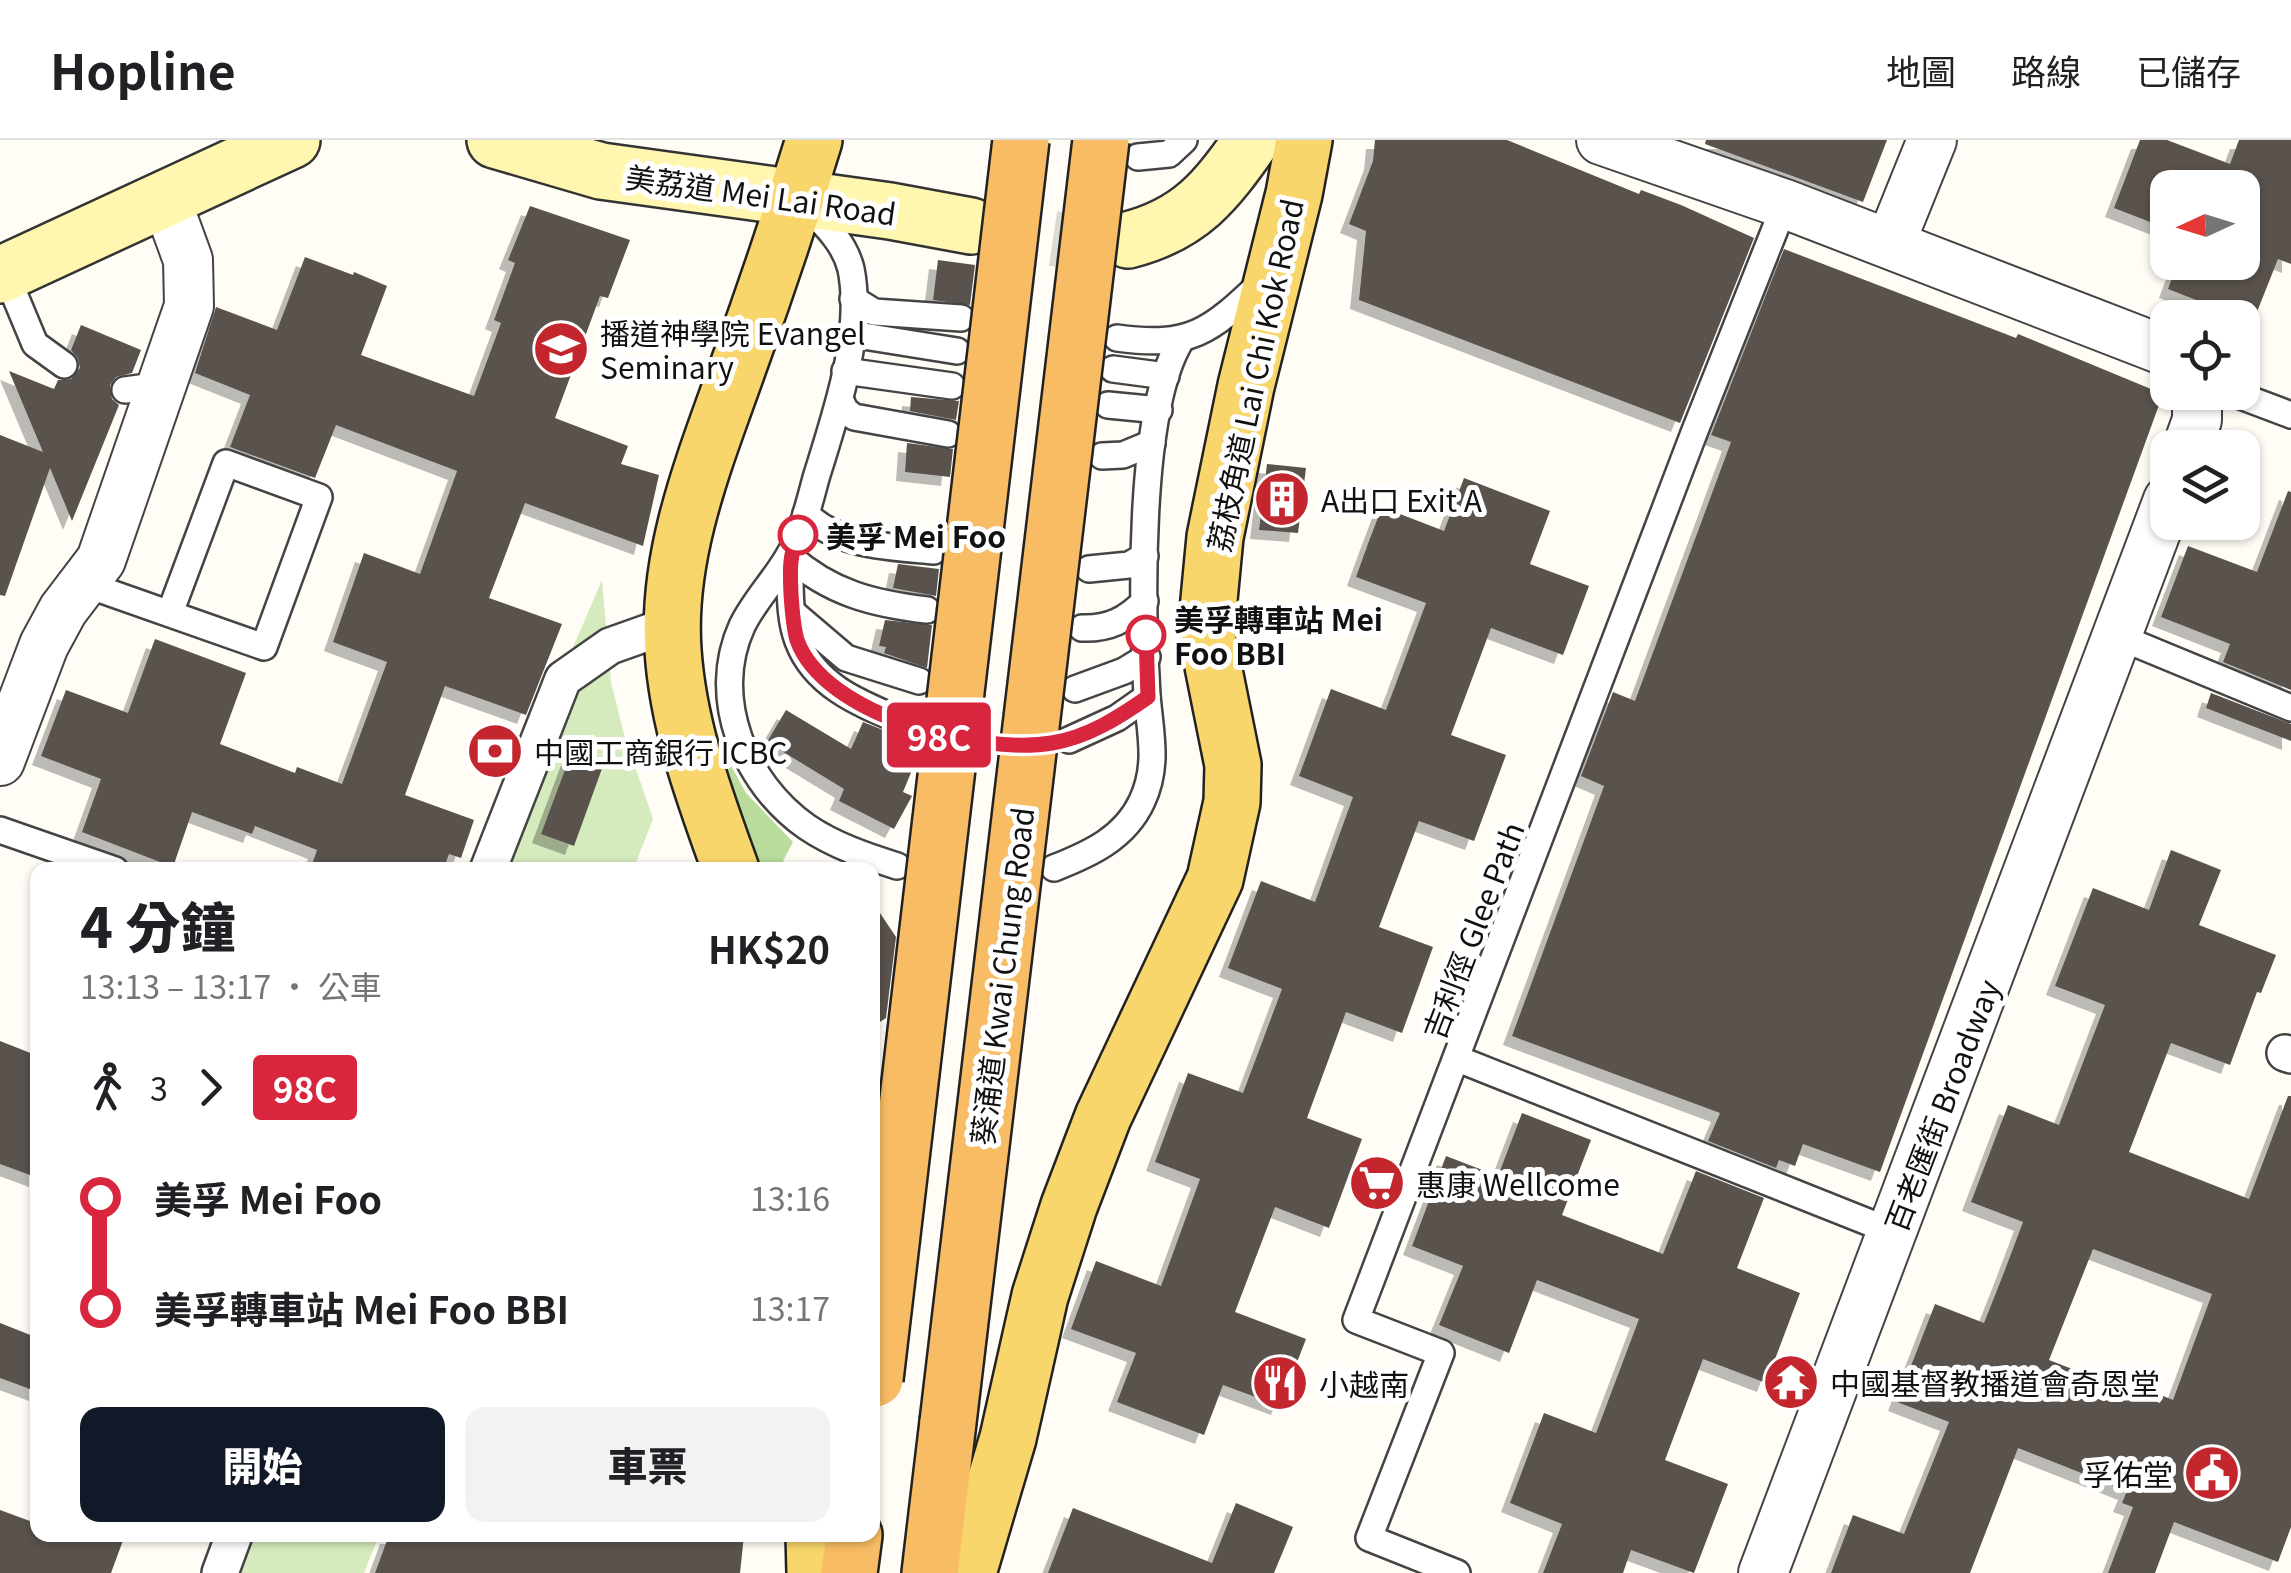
<!DOCTYPE html>
<html lang="zh-TW">
<head>
<meta charset="utf-8">
<style>
	body { margin:0; font-family:Georgia,"Noto Sans TC",serif; background:#f2f2f2; color:#202124; height:100vh; display:flex; flex-direction:column; font-size:38px; white-space:nowrap }
	* { box-sizing:border-box; margin:0 }
	p { font-size:32px; color:#757577 }
	.icon { flex:none; width:55px; height:55px; fill:none; stroke:currentColor; stroke-width:2; stroke-linecap:round; stroke-linejoin:round }
	.map { position:relative; flex:1; overflow:hidden }
	.drawer { position:absolute; left:30px; top:722px; width:850px; height:680px; display:flex; flex-direction:column; background:#fff; border-radius:20px; box-shadow:0 2px 8px #0004 }
	.drawer>* { flex:none }
	.badge { padding:0 20px; border-radius:8px; font-size:35px; line-height:65px }
	.needle { width:65px; rotate:266deg }
	.controls { position:absolute; left:2150px; top:30px; display:grid; gap:20px }
	.controls a { display:grid; place-items:center; width:110px; height:110px; border-radius:20px; background:#fff; box-shadow:0 2px 8px #0004; font-size:50px }
	.map>.badge { position:absolute; translate:-50% -50%; box-shadow:0 0 0 5px #fff }
	.legs { display:flex; align-items:center; gap:15px; height:110px; padding:0 50px; font-size:32px }
	.legs p { margin-inline-start:auto }
	.overview { display:flex; align-items:center; justify-content:space-between; height:170px; padding:0 50px }
	h1 { font-size:55px; font-weight:800; line-height:75px }
	.cta { display:flex; gap:20px; margin-top:auto; padding:20px 50px }
	.cta a { flex:1; height:115px; border-radius:20px; background:#111827; color:#fff; font-size:40px; font-weight:800; line-height:115px; text-align:center }
	.cta a+a { background:#f2f2f2; color:#202124 }
	ul { padding:0 50px; list-style:none }
	li { display:flex; align-items:center; gap:35px; height:110px; font-size:38px }
	li i { display:grid; place-items:center; width:15px; height:100%; margin:0 12px; background:currentColor }
	li i::after { content:''; width:25px; height:25px; margin:-12px; border:8px solid; border-radius:50%; background:#fff }
	li p { margin-inline-start:auto }
	li:first-child i { background:linear-gradient(#0000 50%,currentColor 0) }
	li:last-child i { background:linear-gradient(currentColor 50%,#0000 0) }
	header { display:flex; align-items:center; gap:60px; box-sizing:border-box; height:140px; padding:0 50px; background:#fff; border-bottom:2px solid #e0e0e0 }
	header strong { font-size:48px }
	nav { display:flex; gap:55px; margin-inline-start:auto; font-size:35px }
	.map>svg:first-child { display:block }
</style>
</head>
<body>
<header>
<strong>Hopline</strong>
<nav><a>地圖</a><a>路線</a><a>已儲存</a></nav>
</header>
<div class="map">
<svg width="2291" height="1433" viewBox="0 0 2291 1433">
	<defs>
		<filter id="shadow"><feDropShadow dx="-9" dy="9" stdDeviation="0" flood-color="#0004"/></filter>
	</defs>
	<rect width="100%" height="100%" fill="#fffdf5"/>
	<!-- green -->
	<g fill="#d5ebbd">
		<polygon points="602,440 611,542 624,594 653,679 633,730 477,730"/>
		<polygon points="222,1395 379,1395 364,1433 208,1433"/>
	</g>
	<!-- forest -->
	<polygon fill="#b9dc9c" points="717,600 746,653 793,702 783,721 793,730 759,730 727,660 707,602"/>
	<!-- building -->
	<g fill="#5a524d" fill-rule="evenodd" filter="url(#shadow)">
		<polygon points="1375,0 1507,0 1639,54 1641,50 1681,65 1754,98 1680,283 1359,160 1366,91 1349,84 1373,21"/>
		<polygon points="1706,0 1887,0 1863,62 1705,4"/>
		<polygon points="2140,0 2167,0 2230,24 2239,0 2291,0 2291,124 2278,119 2245,202 2242,178 2168,149 2178,122 2242,122 2242,48 2168,48 2168,89 2114,68"/>
		<polygon points="530,66 630,100 608,158 600,156 555,278 628,306 621,324 659,335 643,406 525,363 489,458 562,484 526,575 445,546 405,655 474,680 461,718 449,714 443,730 310,730 317,710 255,686 252,694 192,672 173,727 82,692 101,639 41,616 66,550 128,573 155,499 246,533 220,604 295,633 297,627 342,644 387,522 333,502 364,413 420,434 457,331 336,285 315,338 230,307 250,255 195,233 216,167 277,190 305,117 353,135 354,132 387,146 361,215 474,256 501,183 494,180 515,123 508,120"/>
		<polygon points="1784,109 2016,198 2018,194 2163,254 1880,1032 1803,1004 1795,1026 1779,1020 1776,1028 1708,1001 1720,973 1512,896 1604,646 1581,636 1613,552 1635,561 1731,302 1711,295"/>
		<polygon points="938,120 975,125 970,165 933,160"/>
		<polygon points="81,185 141,210 132,233 116,237 110,245 112,259 119,265 72,381 50,328 5,456 0,455 0,295 43,312 9,231 54,249 58,240 71,239 80,228 78,218 71,210"/>
		<polygon points="911,257 959,261 956,280 910,271"/>
		<polygon points="907,303 953,309 950,337 905,332"/>
		<polygon points="1267,324 1306,328 1298,393 1259,390"/>
		<polygon points="1464,338 1550,371 1530,424 1589,446 1563,515 1491,488 1451,595 1506,615 1474,701 1419,681 1379,787 1433,807 1402,893 1346,872 1307,978 1362,999 1329,1088 1275,1067 1235,1172 1306,1199 1280,1266 1223,1245 1204,1295 1117,1262 1136,1213 1071,1189 1096,1121 1161,1146 1200,1039 1155,1022 1188,933 1243,953 1282,849 1228,828 1261,741 1315,762 1353,657 1299,636 1331,549 1386,570 1426,463 1356,437 1369,401 1382,367 1444,391"/>
		<polygon points="2288,351 2291,352 2291,550 2223,522 2230,504 2161,477 2188,406 2257,432"/>
		<polygon points="898,424 939,429 936,456 893,448"/>
		<polygon points="885,480 932,485 927,528 884,513 886,507 879,506"/>
		<polygon points="2211,553 2291,584 2291,601 2206,568"/>
		<polygon points="786,570 851,609 863,582 918,604 917,618 903,652 912,656 894,689 839,661 844,649 767,602"/>
		<polygon points="572,611 604,623 574,706 541,694"/>
		<path d="M2171,710L2221,730L2199,785L2276,815L2261,853L2257,852L2230,925L2171,903L2129,1012L2249,1059L2288,956H2291V1387L2278,1422L2174,1382L2155,1433H2108L2133,1367L2122,1363L2127,1351L2018,1308L1970,1433H1831L1853,1375L1904,1394L1949,1282L1897,1262L1935,1164L1984,1183L2003,1135L2023,1082L1971,1062L2008,965L2059,985L2105,865L2055,846L2093,748L2149,770ZM2093,1109L2212,1154L2173,1260L2163,1256L2160,1263L2049,1220Z"/>
		<polygon points="872,761 896,797 886,878 872,887"/>
		<polygon points="0,901 38,916 38,1038 0,1024"/>
		<polygon points="1522,973 1591,1000 1562,1075 1663,1114 1696,1031 1764,1058 1737,1128 1800,1153 1766,1243 1703,1219 1665,1320 1728,1344 1694,1433 1631,1410 1623,1433 1543,1433 1562,1384 1510,1363 1544,1273 1596,1293 1639,1179 1537,1140 1509,1213 1439,1185 1463,1126 1412,1106 1432,1053 1446,1016 1498,1036"/>
		<polygon points="0,1183 38,1198 38,1252 0,1238"/>
		<polygon points="1236,1363 1293,1387 1274,1433 1048,1433 1073,1368 1212,1423"/>
		<polygon points="0,1370 38,1384 38,1395 125,1395 111,1433 0,1433"/>
		<polygon points="389,1395 744,1395 740,1433 375,1433"/>
	</g>
	<g fill="none" stroke-linecap="round" stroke-linejoin="round">
		<!-- secondary-tunnel -->
		<polyline stroke="#dbdad3" stroke-width="55" stroke-dasharray="55 28" stroke-linecap="butt" points="971,86 1076,102 1128,100"/>
		<!-- service casing -->
		<g stroke="#444" stroke-width="30">
			<g id="service">
				<polyline points="1138,17 1169,14 1184,0"/>
				<path d="M808,68C826,85 845,104 851,129C864,194 835,276 816,338C809,364 802,394 788,417C774,441 754,461 742,486C709,558 745,644 807,687C835,706 866,716 897,726"/>
				<polyline points="5,132 35,204 64,225"/>
				<polyline points="853,159 874,172 961,178"/>
				<polyline points="851,194 957,211"/>
				<path d="M1117,198C1190,208 1210,192 1262,142"/>
				<polyline points="1113,229 1166,236"/>
				<polyline points="845,231 952,246"/>
				<polyline points="125,250 162,245"/>
				<polyline points="2230,252 2291,275"/>
				<polyline points="840,259 845,270 854,277 948,294"/>
				<polyline points="1108,265 1159,270"/>
				<polyline points="1102,316 1123,315 1152,303"/>
				<path d="M806,374C837,406 891,407 934,411"/>
				<path d="M789,416C791,443 788,475 798,501C817,551 870,567 914,586"/>
				<path d="M789,416C830,453 874,464 927,470"/>
				<polyline points="1089,429 1129,425 1145,416"/>
				<polyline points="85,444 264,507 319,357 226,323 170,473"/>
				<polyline points="792,472 846,518 919,541"/>
				<path d="M1082,488C1109,489 1126,480 1145,461"/>
				<polyline points="2117,496 2291,568"/>
				<polyline points="1075,549 1124,531 1147,517"/>
				<polyline points="1069,600 1117,578 1147,557"/>
				<polyline points="0,690 115,730"/>
				<path d="M1054,728C1090,714 1125,698 1142,661C1159,625 1150,592 1147,555C1142,470 1137,272 1181,200"/>
				<polyline points="1458,919 1893,1092"/>
				<polyline points="1457,1433 1369,1398 1441,1213 1356,1180 1694,293 1785,64"/>
			</g>
		</g>
		<!-- pedestrian casing -->
		<g stroke="#444" stroke-width="40">
			<g id="pedestrian">
				<polyline points="488,730 563,539 610,506 672,484"/>
				<polyline points="2285,913 2291,915"/>
				<polyline points="220,1433 234,1395"/>
			</g>
		</g>
		<!-- minor casing -->
		<g stroke="#444" stroke-width="52">
			<g id="minor">
				<polyline points="1601,0 1785,64 2168,212"/>
				<polyline points="1890,104 1932,0"/>
				<polyline points="2187,308 2197,280 2197,252"/>
				<polyline points="0,621 44,505 63,470 101,420 189,166 188,120 165,57"/>
				<polyline points="1763,1433 2168,360"/>
			</g>
		</g>
		<!-- secondary casing -->
		<g stroke="#333" stroke-width="60">
			<g id="secondary">
				<polyline points="495,0 601,31 890,71 971,86"/>
				<path d="M1128,100C1191,84 1216,51 1252,0"/>
				<polyline points="0,135 292,0"/>
			</g>
		</g>
		<!-- primary casing -->
		<g stroke="#222" stroke-width="60">
			<g id="primary">
				<path d="M731,730C705,658 678,587 673,510C666,411 707,315 739,224C766,150 791,75 814,0"/>
				<polyline points="814,1395 815,1433"/>
				<polyline points="968,1433 1008,1298 1040,1156 1069,1066 1103,977 1215,739 1232,662 1233,625 1206,491 1215,397 1246,246 1294,54 1304,0"/>
			</g>
		</g>
		<!-- trunk casing -->
		<g stroke="#222" stroke-width="60">
			<g id="trunk">
				<polyline points="849,1433 854,1395"/>
				<polyline points="930,1433 948,1282"/>
			</g>
		</g>
		<!-- service -->
		<use href="#service" stroke="#fff" stroke-width="25"/>
		<!-- pedestrian -->
		<use href="#pedestrian" stroke="#fff" stroke-width="35"/>
		<!-- minor -->
		<use href="#minor" stroke="#fff" stroke-width="48"/>
		<!-- secondary -->
		<use href="#secondary" stroke="#fff6b0" stroke-width="55"/>
		<!-- primary -->
		<use href="#primary" stroke="#f9d66b" stroke-width="55"/>
		<!-- trunk -->
		<use href="#trunk" stroke="#f7bc64" stroke-width="55"/>
		<!-- trunk-bridge casing -->
		<g stroke="#222" stroke-width="60" stroke-linecap="butt">
			<g id="trunk-bridge">
				<polyline points="875,1239 1021,0"/>
				<polyline points="948,1282 1101,0"/>
			</g>
		</g>
		<!-- trunk-bridge -->
		<use href="#trunk-bridge" stroke="#f7bc64" stroke-width="55"/>
	</g>
	<g fill="none" stroke-linecap="round" stroke-linejoin="round">
		<!-- line-1 casing -->
		<g stroke="#fff" stroke-width="22">
			<path id="line-1" d="M798,395C789,416 790,432 791,454C792,469 793,486 797,500C824,576 980,615 1052,603C1088,597 1118,578 1148,557L1146,495"/>
		</g>
		<!-- line-1 -->
		<use href="#line-1" stroke="#d7263d" stroke-width="15"/>
	</g>
	<!-- icons -->
	<defs>
		<g id="university-disc" transform="scale(2.875)"><circle r="9.5" fill="#c4262e" stroke="#fff"/><path d="M0-5L7-2L0 1L-7-2ZM-4 1L0 2.5L4 1V4Q0 6-4 4Z" fill="#fff"/></g>
		<g id="building-disc" transform="scale(2.875)"><circle r="9.5" fill="#c4262e" stroke="#fff"/><path d="M-4-6H4V6H1V3H-1V6H-4ZM-2.5-4.3h1.7v1.8h-1.7ZM.8-4.3h1.7v1.8H.8ZM-2.5-1h1.7V.8h-1.7ZM.8-1h1.7V.8H.8Z" fill="#fff"/></g>
		<g id="bank-disc" transform="scale(2.875)"><circle r="9.5" fill="#c4262e" stroke="#fff"/><path d="M-6-4H6V4H-6ZM0-2.3a2.3 2.3 0 1 0 0 4.6a2.3 2.3 0 1 0 0-4.6Z" fill="#fff"/></g>
		<g id="supermarket-disc" transform="scale(2.875)"><circle r="9.5" fill="#c4262e" stroke="#fff"/><path d="M-6-5.5h2.5l.6 2H6L4.5 2H-2.5L-4.4-4H-6ZM-1.5 3.2a1.3 1.3 0 1 0 .1 0ZM3 3.2a1.3 1.3 0 1 0 .1 0Z" fill="#fff"/></g>
		<g id="temple-disc" transform="scale(2.875)"><circle r="9.5" fill="#c4262e" stroke="#fff"/><path d="M0-6L5-2H3V0L6.5 2.5H4V6H1.5V3h-3V6H-4V2.5H-6.5L-3 0V-2H-5Z" fill="#fff"/></g>
		<g id="restaurant-disc" transform="scale(2.875)"><circle r="9.5" fill="#c4262e" stroke="#fff"/><path d="M-5-6h1v4h1v-4h1v4h1v-4h1v5L-1.5 .5V6h-2V.5L-5-1ZM5-6V6H3V1.5H1.5Q1.5-4 5-6Z" fill="#fff"/></g>
		<g id="civic-disc" transform="scale(2.875)"><circle r="9.5" fill="#c4262e" stroke="#fff"/><path d="M-.6-6.5H3V-4.5H.6V-3L4-1V1h2V6H-6V1h2V-1L-.6-3ZM-1.2 2.5V6h2.4V2.5Z" fill="#fff"/></g>
	</defs>
	<g fill-rule="evenodd">
		<use href="#university-disc" x="561" y="209"/>
		<use href="#building-disc" x="1282" y="359"/>
		<use href="#bank-disc" x="495" y="611"/>
		<use href="#supermarket-disc" x="1377" y="1043"/>
		<use href="#temple-disc" x="1791" y="1242"/>
		<use href="#restaurant-disc" x="1280" y="1243"/>
		<use href="#civic-disc" x="2212" y="1333"/>
	</g>
	<!-- markers -->
	<g fill="#fff" stroke="#d7263d" stroke-width="5">
		<circle cx="798" cy="395" r="18"/>
		<circle cx="1146" cy="495" r="18"/>
	</g>
	<g text-anchor="middle" dominant-baseline="central" stroke-width="10" stroke-linejoin="round" paint-order="stroke">
		<!-- street labels -->
		<g font-size="30" fill="#111" stroke="#fff">
			<text transform="translate(761 54) rotate(8)">美荔道 Mei Lai Road</text>
			<text transform="translate(1254 235) rotate(-78)">荔枝角道 Lai Chi Kok Road</text>
			<text transform="translate(1472 790) rotate(-69)">吉利徑 Glee Path</text>
			<text transform="translate(1001 836) rotate(-83)">葵涌道 Kwai Chung Road</text>
			<text transform="translate(1941 965) rotate(-69)">百老匯街 Broadway</text>
		</g>
		<!-- poi labels -->
		<g font-size="30" fill="#111" stroke="#fff" text-anchor="start">
			<text x="600" y="192">播道神學院 Evangel<tspan x="600" dy="34">Seminary</tspan></text>
			<text x="1321" y="359">A出口 Exit A</text>
			<text x="534" y="611">中國工商銀行 ICBC</text>
			<text x="1416" y="1043">惠康 Wellcome</text>
			<text x="1830" y="1242">中國基督教播道會奇恩堂</text>
			<text x="1319" y="1243">小越南</text>
			<text x="2173" y="1333" text-anchor="end">孚佑堂</text>
		</g>
		<!-- stop labels -->
		<g font-size="30" font-weight="bold" fill="#111" stroke="#fff" text-anchor="start">
			<text x="826" y="395">美孚 Mei Foo</text>
			<text x="1174" y="478">美孚轉車站 Mei<tspan x="1174" dy="34">Foo BBI</tspan></text>
		</g>
	</g>
</svg>
<div class="controls">
<a><svg class="needle" viewBox="-14 -14 28 28"><path d="M0-13l5 13h-10z" fill="#e53935"/><path d="M0 13l5-13h-10z" fill="#757577"/></svg></a>
<a><svg class="icon" aria-label="locate" viewBox="0 0 24 24"><circle cx="12" cy="12" r="6"/><path d="M12 2v4M12 18v4M2 12h4M18 12h4"/></svg></a>
<a><svg class="icon" aria-label="layers" viewBox="0 0 24 24"><path d="M12 4l9 5-9 5-9-5zM3 14l9 5 9-5"/></svg></a>
</div>
<b class="badge" style="left:939px;top:595px;background:#d7263d;color:#fff">98C</b>
<section class="drawer">
<div class="overview"><div><h1>4 分鐘</h1><p>13:13 – 13:17 · 公車</p></div><b>HK$20</b></div>
<div class="legs"><svg class="icon" aria-label="walk" viewBox="0 0 24 24"><circle cx="13" cy="4" r="2"/><path d="M13 8l-2 6 4 7M11 14l-3 7M7 12l3-4h3l4 4"/></svg>3<svg class="icon" aria-label="forward" viewBox="0 0 24 24"><path d="M9 5l7 7-7 7"/></svg><b class="badge" style="background:#d7263d;color:#fff">98C</b></div>
<ul>
<li><i style="color:#d7263d"></i><b>美孚 Mei Foo</b><p>13:16</p></li>
<li><i style="color:#d7263d"></i><b>美孚轉車站 Mei Foo BBI</b><p>13:17</p></li>
</ul>
<div class="cta"><a>開始</a><a>車票</a></div>
</section>
</div>
</body>
</html>
